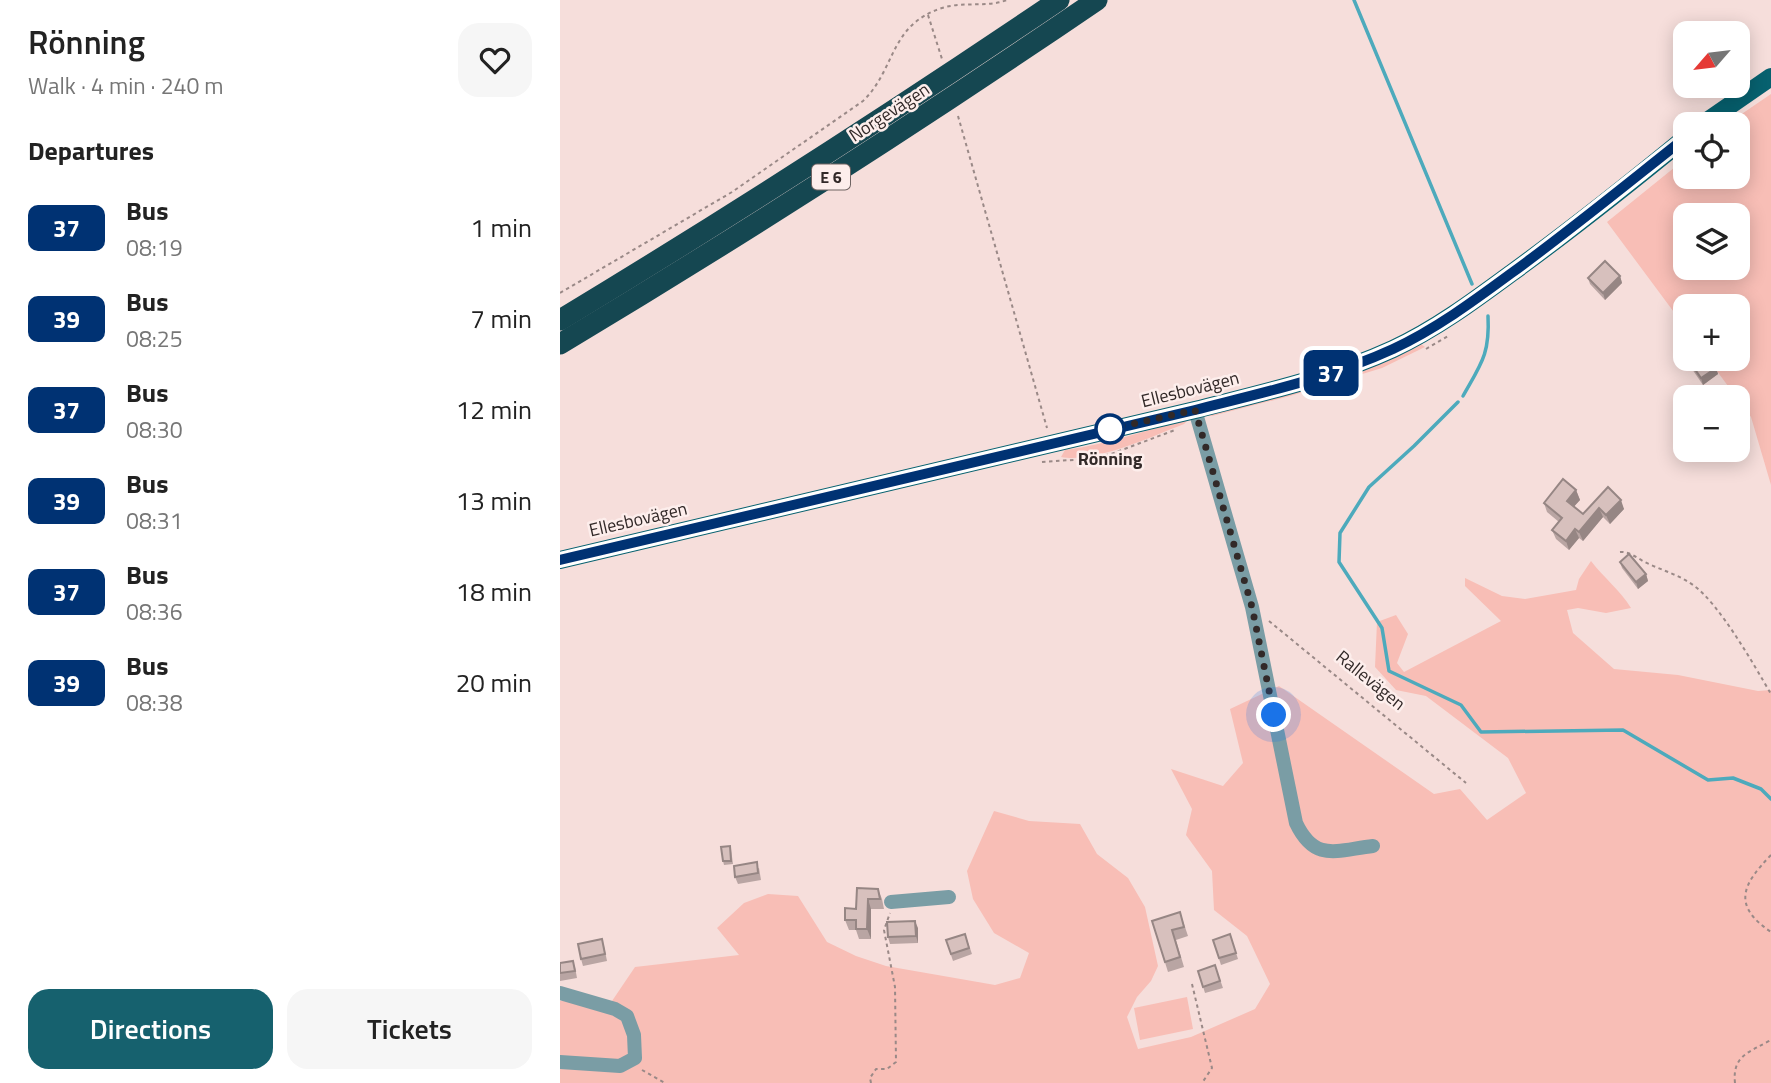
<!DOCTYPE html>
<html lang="en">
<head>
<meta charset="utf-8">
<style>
	body { margin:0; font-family:"Titillium Web",sans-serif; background:#f6f6f6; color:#222; height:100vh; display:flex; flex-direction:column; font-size:26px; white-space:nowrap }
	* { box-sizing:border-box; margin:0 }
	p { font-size:23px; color:#767676 }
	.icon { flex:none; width:38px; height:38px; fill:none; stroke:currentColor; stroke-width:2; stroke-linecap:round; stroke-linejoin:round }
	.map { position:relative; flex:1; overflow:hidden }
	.side { display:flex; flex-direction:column; background:#fff; width:560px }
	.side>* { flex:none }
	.badge { padding:0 14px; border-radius:10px; font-size:24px; line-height:46px }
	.needle { width:46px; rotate:242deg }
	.controls { position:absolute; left:1113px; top:21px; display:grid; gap:14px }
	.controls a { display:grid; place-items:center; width:77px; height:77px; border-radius:14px; background:#fff; box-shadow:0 4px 18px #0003; font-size:35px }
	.you { position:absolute; width:35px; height:35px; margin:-18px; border:5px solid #fff; border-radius:50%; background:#1a73e8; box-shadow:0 0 0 10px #1a73e833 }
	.map>.badge { position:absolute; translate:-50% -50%; box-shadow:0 0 0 4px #fff }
	h2 { padding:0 28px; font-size:26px; line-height:63px }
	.round { display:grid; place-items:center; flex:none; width:74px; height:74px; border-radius:21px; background:#f6f6f6 }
	.summary { display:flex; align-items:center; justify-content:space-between; height:119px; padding:0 28px }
	h1 { font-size:33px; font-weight:600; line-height:52px }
	.button { display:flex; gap:14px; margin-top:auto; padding:14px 28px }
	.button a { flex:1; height:80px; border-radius:21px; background:#16616e; color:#fff; font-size:28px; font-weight:600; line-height:80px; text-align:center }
	.button a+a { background:#f6f6f6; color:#222 }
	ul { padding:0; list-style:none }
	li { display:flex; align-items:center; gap:21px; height:91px; padding:0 28px }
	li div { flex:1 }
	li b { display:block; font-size:26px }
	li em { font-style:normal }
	li .badge { min-width:77px; font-weight:700; text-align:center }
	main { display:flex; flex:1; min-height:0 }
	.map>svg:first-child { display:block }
</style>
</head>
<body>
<main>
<section class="side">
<div class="summary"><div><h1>Rönning</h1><p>Walk · 4 min · 240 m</p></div><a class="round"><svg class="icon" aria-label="heart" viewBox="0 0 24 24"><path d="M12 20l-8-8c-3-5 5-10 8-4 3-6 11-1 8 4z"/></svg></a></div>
<h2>Departures</h2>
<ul>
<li><span class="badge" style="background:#003273;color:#fff">37</span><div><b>Bus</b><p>08:19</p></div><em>1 min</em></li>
<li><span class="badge" style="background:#003273;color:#fff">39</span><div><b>Bus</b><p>08:25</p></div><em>7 min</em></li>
<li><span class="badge" style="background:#003273;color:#fff">37</span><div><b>Bus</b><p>08:30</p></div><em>12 min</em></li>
<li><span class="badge" style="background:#003273;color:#fff">39</span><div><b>Bus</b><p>08:31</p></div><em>13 min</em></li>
<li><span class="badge" style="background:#003273;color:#fff">37</span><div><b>Bus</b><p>08:36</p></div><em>18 min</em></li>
<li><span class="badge" style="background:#003273;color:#fff">39</span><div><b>Bus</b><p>08:38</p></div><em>20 min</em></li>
</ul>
<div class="button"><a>Directions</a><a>Tickets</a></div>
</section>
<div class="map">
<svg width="1211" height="1083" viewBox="0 0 1211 1083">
	<rect width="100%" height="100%" fill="#f6dedb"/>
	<!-- green -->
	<g fill="#f8beb6" fill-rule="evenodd">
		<path d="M1211,94V485L1191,417L1148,359H1178V306H1125V327L1047,222L1125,159V177H1178V124H1167ZM1125,215H1178V268H1125Z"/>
		<polygon points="861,344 865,347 822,368 730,396 652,416 647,415"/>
		<path d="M628,420L624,424C593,436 533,464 501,457L505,450C549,444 585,430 628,420Z"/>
		<path d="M1031,561C1044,578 1060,590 1071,608L1046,613L1018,608L1007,610L1013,633L1054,669L1118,675L1198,691L1211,690V1083H0V1001H52L75,967L179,955L157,928L184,903L208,894L238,896L267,942L296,956L326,966L435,985L460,978L469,953L434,933L413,899L407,871L434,811L469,821L520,824L537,854L568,878L585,907L598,966L591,981L577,997L567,1017L578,1049L631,1037L695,1009L710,984L687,936L654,910L652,871L626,835L632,809L611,769L663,786L683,763L670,709L719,686L874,794L900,789L927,820L966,793L948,758L866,696L836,690L815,667L817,622L836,615L848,634L837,663L844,672L941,621L905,586V578L942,596L965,599L1016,590L1019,579Z"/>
		<polygon points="627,997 633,1029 580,1040 574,1008"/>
	</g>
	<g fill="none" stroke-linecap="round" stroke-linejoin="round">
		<!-- stream -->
		<g stroke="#4daabc" stroke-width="3.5">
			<polyline points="794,0 912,284"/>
			<path d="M903,396C921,364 930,354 928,316"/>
			<polyline points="898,402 854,446 809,487 780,533 779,562 822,628 829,671 901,705 921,732 1063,730 1148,780 1173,778 1201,789 1211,799"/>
		</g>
		<!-- path -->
		<g stroke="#9a8987" stroke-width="2" stroke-dasharray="3.5 3.5" stroke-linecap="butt">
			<polyline points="368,15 382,59"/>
			<polyline points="398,116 487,428"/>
			<path d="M0,293L172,192L303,101C336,69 329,25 382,8C404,1 426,8 447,0"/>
			<polyline points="866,349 888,336"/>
			<polyline points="482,462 527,459 551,454 615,430"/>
			<path d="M1060,552C1070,551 1079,560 1089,564C1104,571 1119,575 1133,585C1159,603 1194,665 1211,694"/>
			<polyline points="709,621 906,783"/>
			<path d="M1211,855C1183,884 1171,905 1211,932"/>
			<polyline points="632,984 652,1068 642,1083"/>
			<polyline points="82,1070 105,1083"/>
			<polyline points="311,1083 310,1078 316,1069 327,1069 336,1062 335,987 324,930 330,913"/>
			<path d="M1175,1083C1172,1055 1190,1052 1211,1040"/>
		</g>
		<!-- minor -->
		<g stroke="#7a9da5" stroke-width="14">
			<path d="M635,410L692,607L736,823C755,863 777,850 813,846"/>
			<polyline points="331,902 389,897"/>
			<polyline points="0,993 55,1009 67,1016 74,1035 75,1058 60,1066 0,1062"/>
		</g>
		<!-- major -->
		<g stroke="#07616f" stroke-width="18">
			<polyline points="1143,124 1211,77"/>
			<path d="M0,560L635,410C701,393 770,378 833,349C876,329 915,300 953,272C1012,229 1069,184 1125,138"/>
		</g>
		<!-- highway -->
		<g stroke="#154751" stroke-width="21">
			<path d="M0,320C169,218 335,111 499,0"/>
			<path d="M0,344C182,235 361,120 537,0"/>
		</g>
	</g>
	<!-- wall -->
	<g fill="#b9a5a3">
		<polygon points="1060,276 1062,283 1045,300 1030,284 1028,278"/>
		<polygon points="1130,362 1156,368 1158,374 1143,385 1132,369"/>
		<polygon points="1048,487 1064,509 1050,524 1043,517 1023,541 1019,538 1009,550 996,539 992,530 999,522 987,512 984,503 1016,490 1020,500 1014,506 1023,514"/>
		<polygon points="1060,562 1086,574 1088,581 1078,589 1062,568"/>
		<polygon points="171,849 173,864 164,865 163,861"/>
		<polygon points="199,868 201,880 178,884 175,877"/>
		<polygon points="318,889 322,899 324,909 311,909 311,939 299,939 296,930 289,930 285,920"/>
		<polygon points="620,912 628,936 616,940 624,967 608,972 592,921"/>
		<polygon points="358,928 358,943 330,944 328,937"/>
		<polygon points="405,934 412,954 393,961 386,940"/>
		<polygon points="670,934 678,959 661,965 653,940"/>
		<polygon points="44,946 47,961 23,966 21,959"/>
		<polygon points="0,963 15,967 17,978 0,981"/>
		<polygon points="655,965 663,988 645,993 638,971"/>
	</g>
	<!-- shaded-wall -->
	<g fill="#968684">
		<polygon points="1060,276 1062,283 1045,300 1043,293"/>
		<polygon points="1156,368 1158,374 1143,385 1141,378"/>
		<polygon points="1016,490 1020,500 1011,510 1007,501"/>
		<polygon points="1061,500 1064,509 1050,524 1046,515"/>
		<polygon points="1039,508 1043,517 1023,541 1019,532"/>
		<polygon points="1015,529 1019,538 1009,550 1006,541"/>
		<polygon points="1086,574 1088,581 1078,589 1076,582"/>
		<polygon points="308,899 311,909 311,939 307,929"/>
		<polygon points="355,921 358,928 358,943 356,936"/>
	</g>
	<!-- building -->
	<g fill="#d7c0bd" stroke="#968684" stroke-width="2">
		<polygon points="1045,261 1060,276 1043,293 1028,278"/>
		<polygon points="1135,359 1149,359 1156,368 1141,378 1130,362"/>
		<polygon points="1003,479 1016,490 1007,501 1023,514 1048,487 1061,500 1046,515 1039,508 1019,532 1015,529 1006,541 992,530 1002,518 984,503"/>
		<polygon points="1069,554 1086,574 1076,582 1060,562"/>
		<polygon points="170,846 171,861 163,861 161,847"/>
		<polygon points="197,862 198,873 175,877 174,866"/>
		<polygon points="297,888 318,889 320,899 308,899 307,929 296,929 296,920 285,920 285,908 296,909"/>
		<polygon points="620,912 624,927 612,930 620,957 605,962 592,921"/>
		<polygon points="355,921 356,936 328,937 327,922"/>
		<polygon points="405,934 409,948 391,954 386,940"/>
		<polygon points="670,934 676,953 659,958 653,940"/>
		<polygon points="42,939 45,954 21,959 18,944"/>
		<polygon points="13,961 15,971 0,973 0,963"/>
		<polygon points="655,965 660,981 643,987 638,971"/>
	</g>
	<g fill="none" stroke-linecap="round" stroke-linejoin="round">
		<!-- line casing -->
		<g stroke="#fff" stroke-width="16">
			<path id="line" d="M0,560L635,410C701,393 770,378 833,349C876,329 915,300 953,272C1012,229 1068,183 1125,138"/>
		</g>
		<!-- line -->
		<use href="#line" stroke="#003273" stroke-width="10"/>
		<!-- walk -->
		<polyline stroke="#322928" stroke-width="7" stroke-dasharray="0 12.6" points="550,429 635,410 692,607 714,715"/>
	</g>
	<!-- markers -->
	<circle fill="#fff" stroke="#003273" stroke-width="3.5" cx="550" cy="429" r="14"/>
	<g text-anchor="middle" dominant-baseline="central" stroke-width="5" stroke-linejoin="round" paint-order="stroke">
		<!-- shield labels -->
		<rect fill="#fdeeec" stroke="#6f6463" stroke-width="2" x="252" y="164.5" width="38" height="25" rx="5"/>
		<g font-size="16" font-weight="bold" fill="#322928">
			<text x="271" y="177">E 6</text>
		</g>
		<!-- street labels -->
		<g font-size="18" fill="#322928" stroke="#fdeeec">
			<text transform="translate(329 112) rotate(-33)">Norgevägen</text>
			<text transform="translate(630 389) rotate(-14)">Ellesbovägen</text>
			<text transform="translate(78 519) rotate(-13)">Ellesbovägen</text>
			<text transform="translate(811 680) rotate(39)">Rallevägen</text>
		</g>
		<!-- stop labels -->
		<g font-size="18" font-weight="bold" fill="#322928" stroke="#fdeeec">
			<text x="550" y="458">Rönning</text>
		</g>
	</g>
</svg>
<div class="controls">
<a><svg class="needle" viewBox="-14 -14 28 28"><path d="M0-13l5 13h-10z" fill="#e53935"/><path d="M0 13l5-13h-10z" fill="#767676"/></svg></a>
<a><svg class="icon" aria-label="locate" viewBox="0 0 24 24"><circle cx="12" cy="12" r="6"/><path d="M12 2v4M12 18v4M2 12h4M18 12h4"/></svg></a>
<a><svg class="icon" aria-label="layers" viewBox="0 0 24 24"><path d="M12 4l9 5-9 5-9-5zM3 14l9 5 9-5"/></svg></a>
<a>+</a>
<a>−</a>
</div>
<div class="you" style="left:714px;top:715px"></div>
<b class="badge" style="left:771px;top:373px;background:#003273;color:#fff">37</b>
</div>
</main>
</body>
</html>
